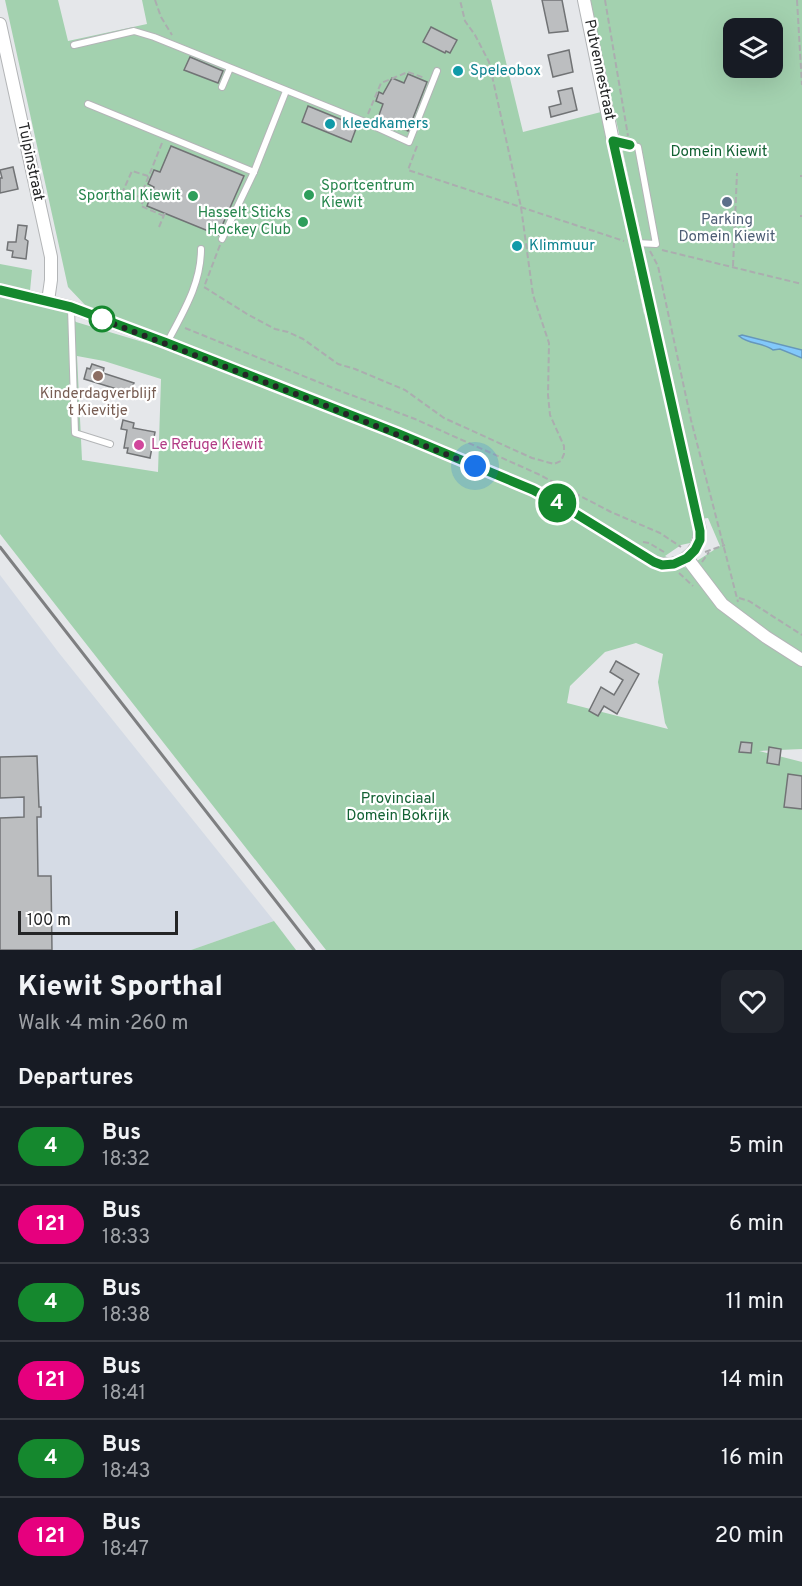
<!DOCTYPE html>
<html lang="en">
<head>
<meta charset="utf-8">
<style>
	body { margin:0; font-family:Overpass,sans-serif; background:#20242c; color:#f1f3f6; height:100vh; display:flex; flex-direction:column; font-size:22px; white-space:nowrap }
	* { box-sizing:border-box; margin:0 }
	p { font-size:20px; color:#9ea1a6 }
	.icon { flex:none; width:33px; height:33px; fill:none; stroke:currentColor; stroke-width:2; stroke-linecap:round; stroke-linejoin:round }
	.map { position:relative; height:950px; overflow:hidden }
	.details { display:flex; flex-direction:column; background:#171b24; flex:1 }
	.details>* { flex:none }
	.badge { padding:0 12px; border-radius:20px; font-size:21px; line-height:39px }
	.controls { position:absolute; left:723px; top:18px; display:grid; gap:12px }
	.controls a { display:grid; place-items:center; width:60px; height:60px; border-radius:12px; background:#171b24; box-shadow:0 6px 24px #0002; font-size:30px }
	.scale { position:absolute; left:18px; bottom:15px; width:160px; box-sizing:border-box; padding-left:6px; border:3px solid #242526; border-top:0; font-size:16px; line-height:21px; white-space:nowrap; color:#242526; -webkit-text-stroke:4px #fff; paint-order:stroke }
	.you { position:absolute; width:30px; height:30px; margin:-15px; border:4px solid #fff; border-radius:50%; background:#1a73e8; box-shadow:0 0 0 9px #1a73e833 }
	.map>.badge { position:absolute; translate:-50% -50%; box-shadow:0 0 0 3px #fff }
	h2 { padding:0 18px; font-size:22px; line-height:54px }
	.round { display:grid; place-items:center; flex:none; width:63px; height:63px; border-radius:12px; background:#20242c }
	.overview { display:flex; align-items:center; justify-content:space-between; height:102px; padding:0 18px }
	h1 { font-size:28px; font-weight:800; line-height:45px }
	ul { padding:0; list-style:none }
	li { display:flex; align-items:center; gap:18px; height:78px; padding:0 18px; border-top:2px solid #363941 }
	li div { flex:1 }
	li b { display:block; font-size:22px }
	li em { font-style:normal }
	li .badge { min-width:66px; font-weight:700; text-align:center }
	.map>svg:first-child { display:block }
</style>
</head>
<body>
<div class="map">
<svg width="802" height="950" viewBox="0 0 802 950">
	<rect width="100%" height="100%" fill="#e5e7ea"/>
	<!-- built -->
	<polygon fill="#d5dbe5" points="0,575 59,653 274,921 191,950 0,950"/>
	<!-- green -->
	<g fill="#a3d1af" fill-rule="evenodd">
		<path d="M5,0H58L68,41L147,24L142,0H491L523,132L601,112L644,314L658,313L590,0H802V749L759,751L802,762V950H326L0,534V264L32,270L30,291L55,301L76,322L173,351L86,306L68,287ZM734,28H772V68H734ZM77,356L104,361L161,379L158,472L82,460ZM708,518L720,546L686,568L665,556L681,545L690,543L693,535L692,520ZM636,643L663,654L658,682L665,723L668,729L567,703L570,686L605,652Z"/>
		<polygon points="274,921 296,950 191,950"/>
	</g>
	<!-- water -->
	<path fill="#82c8fa" stroke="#6697ba" stroke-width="1.5" d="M742,335L802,350V358L780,349L773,350C763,342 749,345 739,336Z"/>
	<!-- building -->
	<g fill="#bcbec0" stroke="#717375" stroke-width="1.5">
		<polygon points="542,0 562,0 568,31 549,33"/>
		<polygon points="431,27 457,40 450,53 446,51 445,53 423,42"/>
		<polygon points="569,50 573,72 553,77 548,55"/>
		<polygon points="190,57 223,71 218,83 184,70"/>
		<polygon points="408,74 427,82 408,131 378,118 383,104 376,101 379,92 383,94 392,78 404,83"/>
		<polygon points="572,88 577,110 551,117 549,107 561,104 558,91"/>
		<polygon points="308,106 357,126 351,142 302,122"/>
		<polygon points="171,146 244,176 218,235 147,206 154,187 148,184 154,170 160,172"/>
		<polygon points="13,167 18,189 0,193 0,178 2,178 0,170"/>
		<polygon points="18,225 27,226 25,239 28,241 26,259 12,257 13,251 7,250 8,242 16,242"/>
		<polygon points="92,364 104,368 103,373 134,383 130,393 84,379 87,368 90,369"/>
		<polygon points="123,420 134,423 133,428 155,432 150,458 127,453 128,448 124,448 127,430 121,429"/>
		<polygon points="616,661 639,674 617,714 604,706 598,716 589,711 601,687 614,695 623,680 610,672"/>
		<polygon points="741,742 752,743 751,753 739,752"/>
		<polygon points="769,747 781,749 779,765 767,763"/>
		<polygon points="37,756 39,807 41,807 41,817 37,817 38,876 51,876 52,950 0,950 0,818 24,817 24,797 0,798 0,757"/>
		<polygon points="788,774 802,776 802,809 784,807"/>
	</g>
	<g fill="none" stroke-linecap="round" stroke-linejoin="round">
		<!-- lane casing -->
		<g stroke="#b3b5b7" stroke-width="8">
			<g id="lane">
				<polyline points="74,45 134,31 154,37 365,122 409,142 437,71"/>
				<polyline points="222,87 230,68"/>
				<polyline points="88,104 254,172"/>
				<polyline points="614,141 638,147 656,244 636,243"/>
				<polyline points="222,239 254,172 286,91"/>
				<polyline points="71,308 75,433 110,444"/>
				<path d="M167,343C183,312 201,284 201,249"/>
			</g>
		</g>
		<!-- street casing -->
		<g stroke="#b3b5b7" stroke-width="14">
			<g id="street">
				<polyline points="0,24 51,257 51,280 48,301"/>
				<path d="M0,290L71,307L167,343L399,434L533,490L568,509L654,562C677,570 700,555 700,530L613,141L584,0"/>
				<polyline points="687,558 722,604 766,637 802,660"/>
			</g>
		</g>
		<!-- path -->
		<g stroke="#abadaf" stroke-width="2" stroke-dasharray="6 3" stroke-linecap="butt">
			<polyline points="155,0 161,17 172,35"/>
			<polyline points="605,0 628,136"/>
			<polyline points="797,0 802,85"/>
			<polyline points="368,114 381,83 408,72 425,78"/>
			<polyline points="162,143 144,188 148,189 141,206 164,216"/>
			<polyline points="417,146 408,170 624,241"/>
			<polyline points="800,176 802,176"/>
			<polyline points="108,196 117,188 123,191"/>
			<polyline points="143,198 123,191 132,171 148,176"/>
			<polyline points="800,216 802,216"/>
			<polyline points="159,227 165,213"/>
			<polyline points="220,245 204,287 247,314 275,329 288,332 303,339 338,364 355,369 405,390 444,418 532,458 554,464 561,461 564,454 564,446 550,415 548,395 549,343 533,295 521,207 489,62 475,35 465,21 460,0"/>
			<polyline points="662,250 802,284"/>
			<polyline points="650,251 658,266 691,420 738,602"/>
			<polyline points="733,266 737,173"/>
			<polyline points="185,328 338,390 415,419 538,474 611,512 660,533 681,547"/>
			<polyline points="643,542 649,543 664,552"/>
			<polyline points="705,552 725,545"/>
			<polyline points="702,562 709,552"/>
			<polyline points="679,573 693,586"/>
			<polyline points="739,598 749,601 802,635"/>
		</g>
		<!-- lane -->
		<use href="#lane" stroke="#fff" stroke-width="6"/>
		<!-- street -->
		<use href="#street" stroke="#fff" stroke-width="12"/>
		<!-- rail -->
		<polyline stroke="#7e7f81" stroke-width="3" points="0,547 314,950"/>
	</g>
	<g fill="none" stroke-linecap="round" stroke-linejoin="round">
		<!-- line casing -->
		<g stroke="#fff" stroke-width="14">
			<polyline id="line" points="0,290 71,307 167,343 399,434 533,490 568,509 654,562 662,565 674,564 687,558 695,550 700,540 700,531 613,141 630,145"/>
		</g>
		<!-- line -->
		<use href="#line" stroke="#15882e" stroke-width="9"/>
		<!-- walk -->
		<polyline stroke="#242526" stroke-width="6" stroke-dasharray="0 10.8" points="102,319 93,316 314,401 475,466"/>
	</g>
	<!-- markers -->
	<g fill="#0f9aa8" stroke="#fff" stroke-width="2">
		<circle cx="458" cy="71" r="6"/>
		<circle cx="330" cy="124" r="6"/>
		<circle cx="517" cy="246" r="6"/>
	</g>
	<g fill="#2e9e5b" stroke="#fff" stroke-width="2">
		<circle cx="309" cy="195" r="6"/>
		<circle cx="193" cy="196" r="6"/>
		<circle cx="303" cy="222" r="6"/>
	</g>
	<circle fill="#5c6f8a" stroke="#fff" stroke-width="2" cx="727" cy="202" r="6"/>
	<circle fill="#fff" stroke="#15882e" stroke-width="3" cx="102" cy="319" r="12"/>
	<circle fill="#8d6e63" stroke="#fff" stroke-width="2" cx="98" cy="376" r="6"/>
	<circle fill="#d1479c" stroke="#fff" stroke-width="2" cx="139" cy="445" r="6"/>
	<g text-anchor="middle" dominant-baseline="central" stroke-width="4.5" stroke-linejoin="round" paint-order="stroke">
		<!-- street labels -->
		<g font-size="15" fill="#242526" stroke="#fff">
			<text transform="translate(599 70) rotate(78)">Putvennestraat</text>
			<text transform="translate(30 162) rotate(78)">Tulpinstraat</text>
		</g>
		<!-- culture labels -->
		<g font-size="15" fill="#0d838f" stroke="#fff" text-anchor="start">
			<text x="470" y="71">Speleobox</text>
			<text x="342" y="124">kleedkamers</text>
			<text x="529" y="246">Klimmuur</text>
		</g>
		<!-- park labels -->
		<g font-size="15" fill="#126133" stroke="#fff">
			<text x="719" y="152">Domein Kiewit</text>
			<text x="398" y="799">Provinciaal<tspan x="398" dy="17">Domein Bokrijk</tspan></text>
		</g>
		<!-- leisure labels -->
		<g font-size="15" fill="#27864d" stroke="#fff" text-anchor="end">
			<text x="321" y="186" text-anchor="start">Sportcentrum<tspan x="321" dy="17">Kiewit</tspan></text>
			<text x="181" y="196">Sporthal Kiewit</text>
			<text x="291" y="213">Hasselt Sticks<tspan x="291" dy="17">Hockey Club</tspan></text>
		</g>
		<!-- service labels -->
		<g font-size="15" fill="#4e5e75" stroke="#fff">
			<text x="727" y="220">Parking<tspan x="727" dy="17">Domein Kiewit</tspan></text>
		</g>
		<!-- education labels -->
		<g font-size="15" fill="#785e54" stroke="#fff">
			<text x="98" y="394">Kinderdagverblijf<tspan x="98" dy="17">t Kievitje</tspan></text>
		</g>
		<!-- hotel labels -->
		<g font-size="15" fill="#b23c85" stroke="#fff" text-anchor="start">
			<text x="151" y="445">Le Refuge Kiewit</text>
		</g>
	</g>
</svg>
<div class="controls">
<a><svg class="icon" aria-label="layers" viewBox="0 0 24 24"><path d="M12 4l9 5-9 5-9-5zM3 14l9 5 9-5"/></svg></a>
</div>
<div class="scale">100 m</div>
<div class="you" style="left:475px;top:466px"></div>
<b class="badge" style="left:557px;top:503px;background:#15882e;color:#fff">4</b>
</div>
<section class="details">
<div class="overview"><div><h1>Kiewit Sporthal</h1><p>Walk · 4 min · 260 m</p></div><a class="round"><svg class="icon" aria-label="heart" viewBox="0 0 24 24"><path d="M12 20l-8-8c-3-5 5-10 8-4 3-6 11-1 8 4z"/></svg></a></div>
<h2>Departures</h2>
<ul>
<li><span class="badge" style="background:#15882e;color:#fff">4</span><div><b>Bus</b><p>18:32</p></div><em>5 min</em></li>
<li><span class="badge" style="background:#e6007e;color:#fff">121</span><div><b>Bus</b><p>18:33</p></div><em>6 min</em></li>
<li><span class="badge" style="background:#15882e;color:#fff">4</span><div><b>Bus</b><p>18:38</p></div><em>11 min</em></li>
<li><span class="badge" style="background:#e6007e;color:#fff">121</span><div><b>Bus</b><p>18:41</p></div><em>14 min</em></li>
<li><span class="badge" style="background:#15882e;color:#fff">4</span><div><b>Bus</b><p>18:43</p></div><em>16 min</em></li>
<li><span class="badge" style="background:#e6007e;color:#fff">121</span><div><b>Bus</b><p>18:47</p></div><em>20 min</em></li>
</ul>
</section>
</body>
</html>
